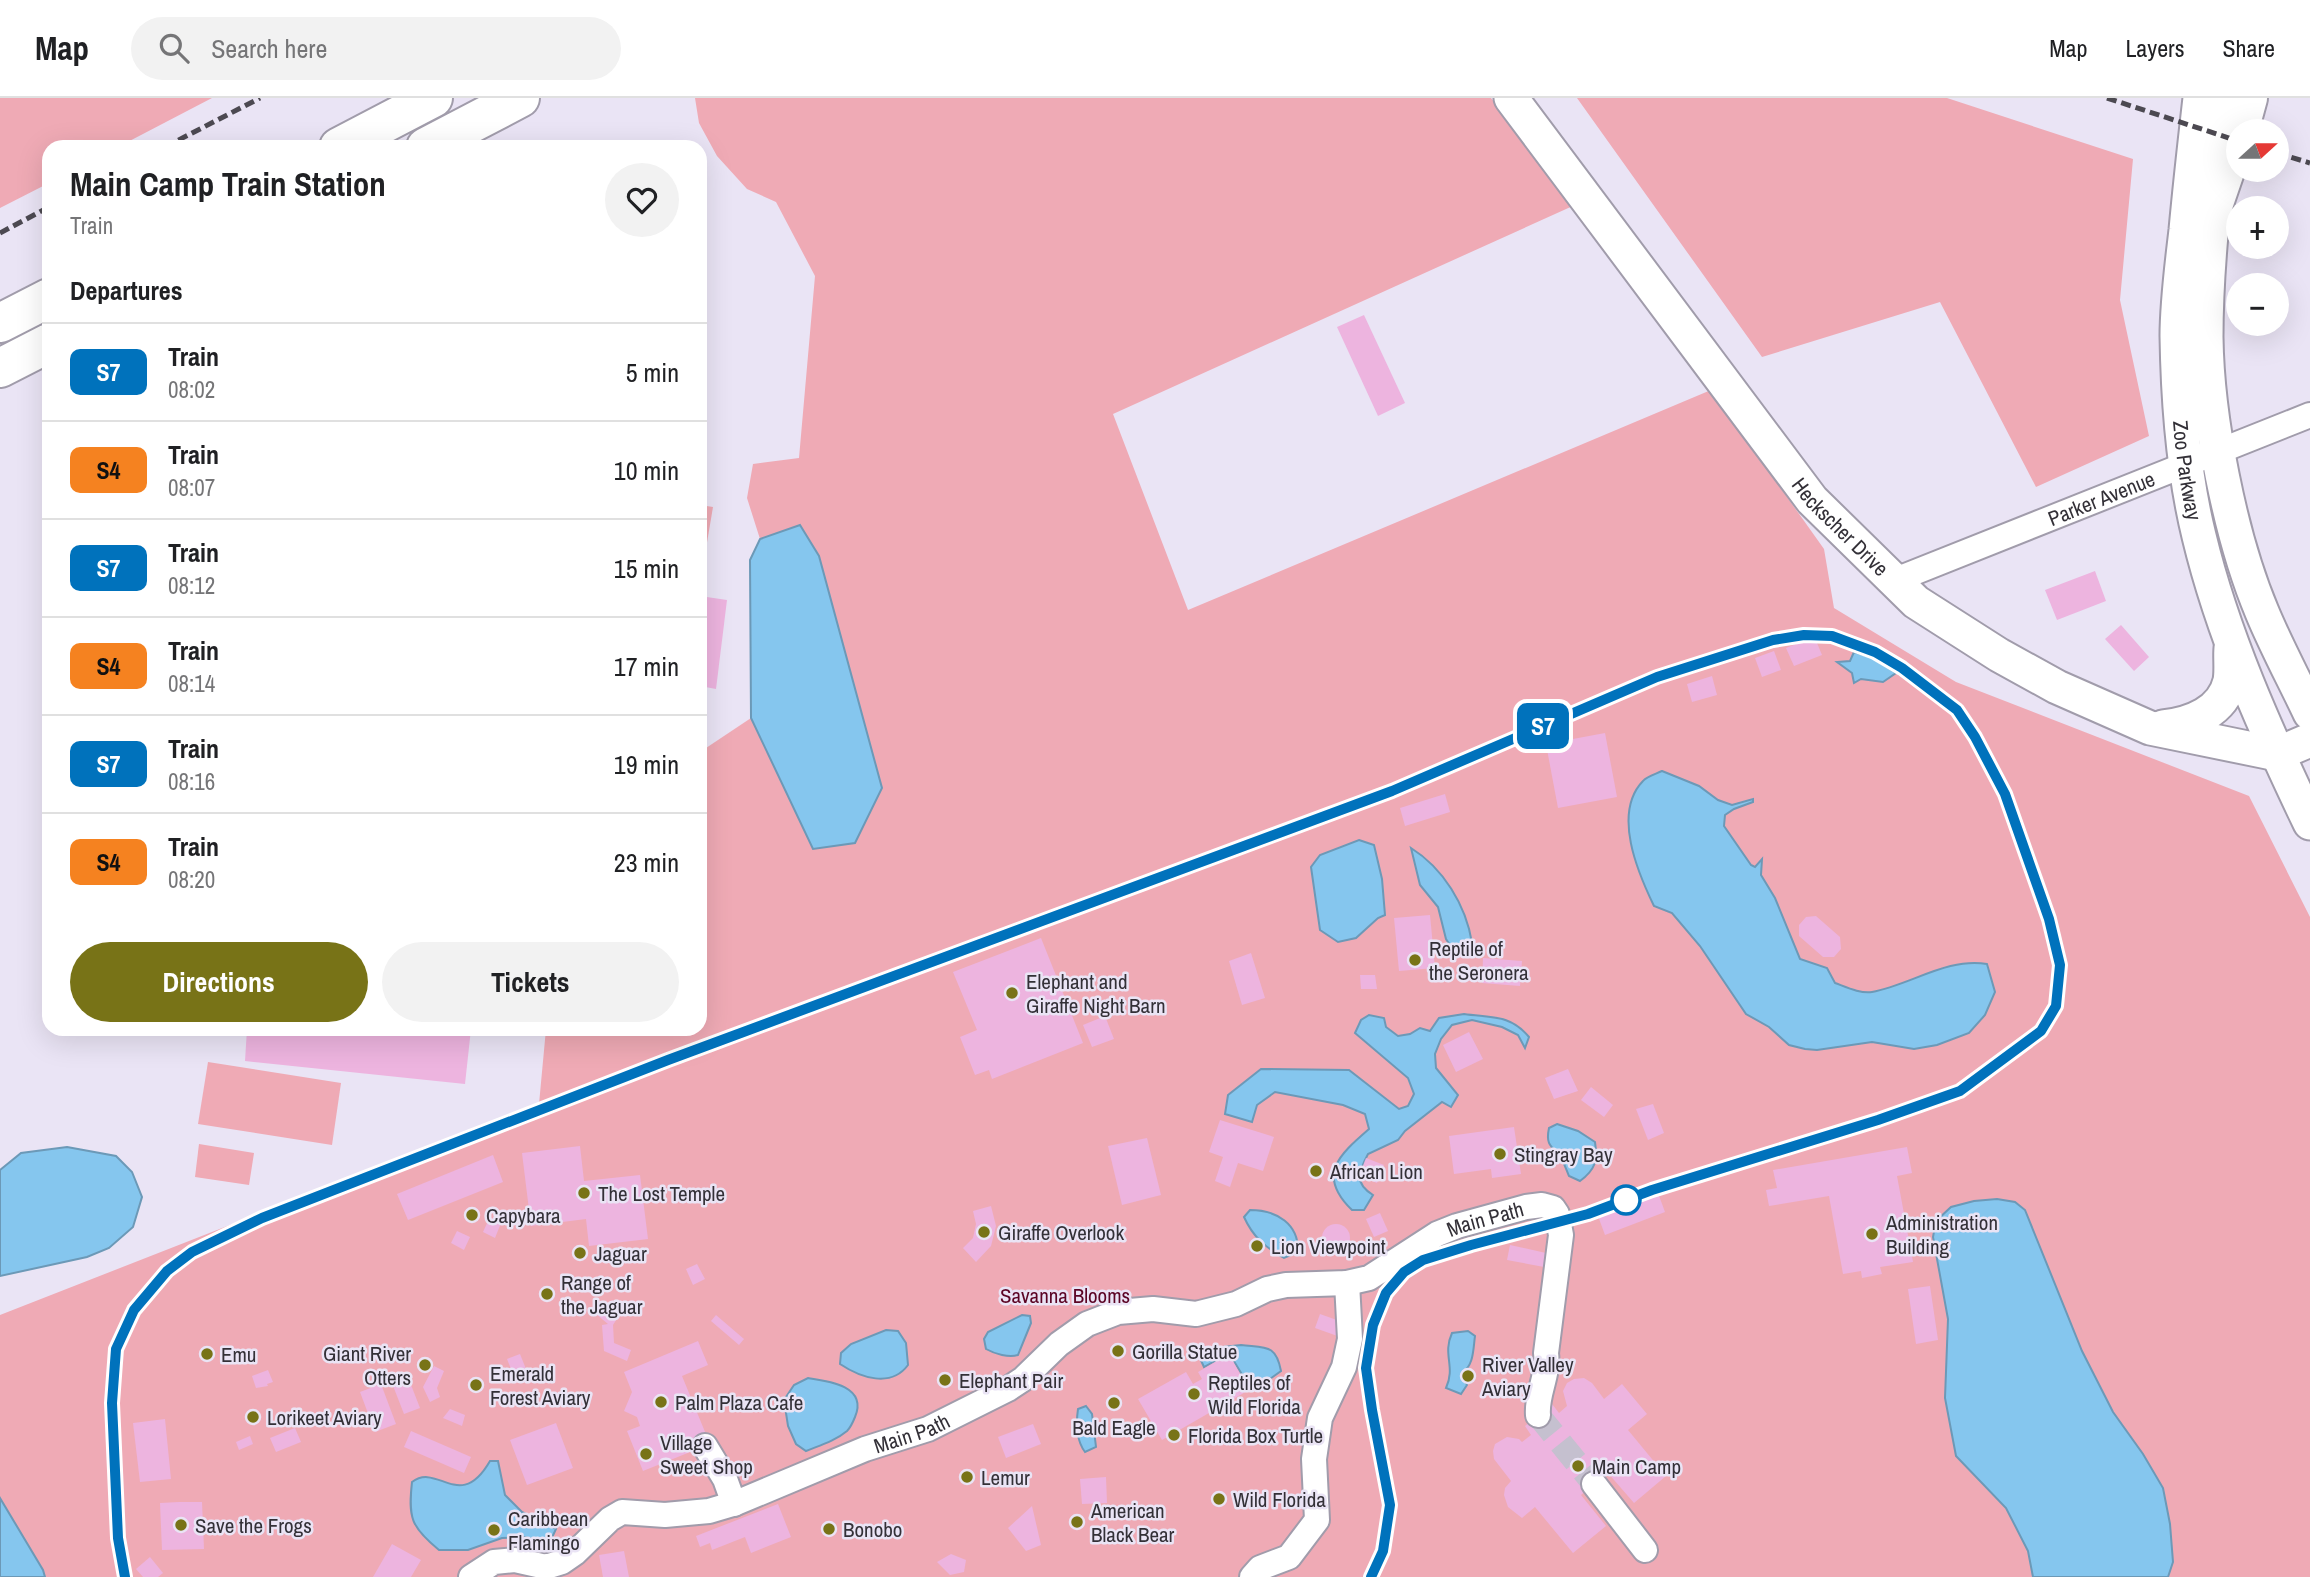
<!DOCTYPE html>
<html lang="en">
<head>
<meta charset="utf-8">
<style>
	body { margin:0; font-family:"Archivo Narrow",sans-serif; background:#f2f2f2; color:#202124; height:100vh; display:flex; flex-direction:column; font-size:26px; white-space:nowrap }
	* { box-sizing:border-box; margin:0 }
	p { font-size:23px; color:#757577 }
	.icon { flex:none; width:38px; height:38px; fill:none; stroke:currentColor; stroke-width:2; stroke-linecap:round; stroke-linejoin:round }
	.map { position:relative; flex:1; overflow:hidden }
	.sheet { position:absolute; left:42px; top:42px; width:665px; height:896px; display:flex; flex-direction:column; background:#fff; border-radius:21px; box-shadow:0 7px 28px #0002 }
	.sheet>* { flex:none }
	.badge { padding:0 14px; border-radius:10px; font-size:24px; line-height:46px }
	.needle { width:46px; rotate:69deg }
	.buttons { position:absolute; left:2226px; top:21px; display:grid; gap:14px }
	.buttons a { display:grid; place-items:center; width:63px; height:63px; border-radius:50%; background:#fff; box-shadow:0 7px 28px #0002; font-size:35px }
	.map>.badge { position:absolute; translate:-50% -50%; box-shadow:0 0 0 4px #fff }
	h2 { padding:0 28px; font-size:26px; line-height:63px }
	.round { display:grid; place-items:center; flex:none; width:74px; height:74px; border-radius:37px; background:#f2f2f2 }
	.headline { display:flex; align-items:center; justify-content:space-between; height:119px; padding:0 28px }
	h1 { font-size:33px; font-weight:700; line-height:52px }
	.cta { display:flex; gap:14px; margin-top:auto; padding:14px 28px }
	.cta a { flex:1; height:80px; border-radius:42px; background:#787317; color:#fff; font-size:28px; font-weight:700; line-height:80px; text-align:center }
	.cta a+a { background:#f2f2f2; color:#202124 }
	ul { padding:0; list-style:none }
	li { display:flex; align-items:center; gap:21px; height:98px; padding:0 28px; border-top:2px solid #e0e0e0 }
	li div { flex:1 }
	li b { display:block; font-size:26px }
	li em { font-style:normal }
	li .badge { min-width:77px; font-weight:700; text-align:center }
	header { display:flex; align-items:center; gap:42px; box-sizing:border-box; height:98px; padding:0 35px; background:#fff; border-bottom:2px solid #e0e0e0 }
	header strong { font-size:33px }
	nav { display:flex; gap:38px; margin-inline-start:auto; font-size:24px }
	.search { width:490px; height:63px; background:#f2f2f2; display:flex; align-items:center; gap:18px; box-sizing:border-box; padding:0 24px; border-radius:38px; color:#757577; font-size:26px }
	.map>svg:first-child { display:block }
</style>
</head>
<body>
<header>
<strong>Map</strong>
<div class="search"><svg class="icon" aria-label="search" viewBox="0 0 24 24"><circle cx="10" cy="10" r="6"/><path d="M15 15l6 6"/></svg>Search here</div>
<nav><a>Map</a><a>Layers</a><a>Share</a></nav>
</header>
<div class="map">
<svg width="2310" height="1479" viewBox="0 0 2310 1479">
	<rect width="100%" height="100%" fill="#eae4f5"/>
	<!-- green -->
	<g fill="#efaab5">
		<polygon points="0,0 212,0 118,49 49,49 49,85 0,110"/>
		<polygon points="695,0 1491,0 1575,107 1113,316 1188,512 1711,292 1824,451 1834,510 1956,584 2249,698 2310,819 2310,1479 45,1479 43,1472 0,1400 0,1217 539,1006 546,931 700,931 700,654 751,620 814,751 800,427 760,441 747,400 753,366 799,360 815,178 776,104 747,91 717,58 699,25"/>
		<polygon points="1577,0 1947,0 2133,61 2120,202 2149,338 2036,389 1940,204 1762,259"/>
		<polygon points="700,407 713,409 700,486"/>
		<polygon points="208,964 341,985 332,1047 198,1026"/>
		<polygon points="199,1046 254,1055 249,1087 195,1079"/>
	</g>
	<!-- water -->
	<g fill="#85c6ee" stroke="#6c99b7" stroke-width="2">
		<polygon points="800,427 819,458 882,690 855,745 813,751 751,620 750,462 760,441"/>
		<polygon points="1854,554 1871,559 1896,575 1883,584 1861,581 1854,585 1852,575 1837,564 1850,563"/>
		<path d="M1662,673L1699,688L1718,702L1732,707L1753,701V704L1734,711L1725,717L1724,728L1751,767L1755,769L1762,761L1761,777L1775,800L1800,861L1827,870L1835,885C1846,889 1861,896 1872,894C1910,887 1948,859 1987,866L1995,894L1985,917L1969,935L1937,947L1914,951L1872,944L1817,952L1805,951L1789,947L1769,929L1746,916L1700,848L1672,815L1654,808C1638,775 1612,715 1643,683C1647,678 1656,676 1662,673Z"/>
		<polygon points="1359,742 1374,747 1382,781 1385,817 1378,820 1356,840 1338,844 1320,832 1311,769 1320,757"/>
		<path d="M1411,750C1443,770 1466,807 1472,845L1452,850L1446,841L1438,809L1420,787Z"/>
		<path d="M1464,916C1491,920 1510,916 1529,939L1525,950L1518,937L1502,929L1472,922L1452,927L1441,941L1435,956L1436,970L1458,997L1451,1009L1442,1004L1405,1033L1398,1042L1368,1056C1358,1075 1354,1085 1373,1097L1364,1112H1352C1316,1077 1339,1057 1369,1031L1365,1016L1343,1007L1275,994L1257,1007L1252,1024L1225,1016L1228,997L1261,971L1349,972L1399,1011L1408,1008L1414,996L1408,980L1355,935L1361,922L1369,917L1384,920L1386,929L1398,938L1410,936L1420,930L1430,933L1439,920Z"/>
		<path d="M1557,1026L1578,1033L1595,1044C1598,1063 1595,1072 1580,1083L1569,1078C1566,1071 1563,1061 1558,1056C1549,1047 1546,1044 1549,1030Z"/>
		<polygon points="67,1049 116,1058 132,1074 142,1099 133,1129 109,1150 87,1159 0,1178 0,1072 21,1055"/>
		<polygon points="1997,1101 2015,1104 2025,1112 2082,1253 2113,1314 2143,1356 2163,1390 2170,1426 2173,1464 2168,1479 2033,1479 2028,1453 2006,1410 1956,1358 1945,1300 1948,1221 1933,1139 1936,1123 1951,1109 1974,1103"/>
		<path d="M1250,1112C1277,1112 1299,1126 1298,1154L1284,1160C1265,1149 1253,1139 1244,1119Z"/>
		<path d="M1022,1217L1030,1218L1031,1225L1018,1257C1009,1260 995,1256 986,1251L984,1241L988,1234Z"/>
		<path d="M886,1232L898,1233L906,1245L908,1267C891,1290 861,1280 840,1266L841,1255L851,1246Z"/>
		<path d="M1468,1233L1475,1238C1473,1252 1474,1267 1462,1275L1467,1287L1461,1296L1446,1290C1456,1268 1442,1257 1452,1235Z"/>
		<path d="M1241,1247C1266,1250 1276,1246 1281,1273L1267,1283L1243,1278L1229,1255L1204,1269L1198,1256L1204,1251Z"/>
		<path d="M808,1280C829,1283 868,1288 855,1319C853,1324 851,1329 847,1333C835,1343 821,1347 806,1353L796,1346L788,1328L784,1302L794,1287Z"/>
		<path d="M1086,1308L1092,1316L1096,1349L1085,1354C1076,1342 1076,1325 1078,1311Z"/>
		<path d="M490,1363H498L505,1397L522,1414L556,1431L549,1446L525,1439L502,1440L468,1452H439C411,1429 408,1420 412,1384C438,1364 460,1415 490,1363Z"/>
		<polygon points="0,1400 43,1472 45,1479 0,1479"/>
	</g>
	<!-- building -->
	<g fill="#edb4df">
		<polygon points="1364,217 1405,305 1378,318 1337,229"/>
		<polygon points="2095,473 2106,503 2057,522 2045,492"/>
		<polygon points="700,498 727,502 716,591 700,588"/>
		<polygon points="2121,527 2149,559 2134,573 2105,541"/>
		<polygon points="1806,542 1817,545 1822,557 1794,568 1786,550"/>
		<polygon points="1774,553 1781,572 1762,579 1755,560"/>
		<polygon points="1712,578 1717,597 1692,604 1687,586"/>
		<polygon points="1605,635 1617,699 1558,710 1546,646"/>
		<polygon points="1445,696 1450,714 1405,728 1400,710"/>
		<polygon points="1430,817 1435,870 1399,873 1394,820"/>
		<polygon points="1816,818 1840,839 1841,851 1834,859 1823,859 1799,838 1799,827 1806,819"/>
		<polygon points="1041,840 1083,945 992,981 989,972 975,977 960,939 977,932 953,874"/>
		<polygon points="1251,855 1265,900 1242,907 1229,863"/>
		<polygon points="1483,860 1522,863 1520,888 1482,885"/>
		<polygon points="1360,877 1375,877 1377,891 1361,891"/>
		<polygon points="1105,918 1114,941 1092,949 1083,927"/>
		<polygon points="247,931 471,931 465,986 245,963"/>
		<polygon points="1469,934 1483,961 1456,974 1443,947"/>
		<polygon points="1568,971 1578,993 1554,1001 1545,980"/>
		<polygon points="1591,989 1613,1007 1604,1019 1581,1002"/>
		<polygon points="1653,1006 1664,1035 1648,1042 1636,1011"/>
		<polygon points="1220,1022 1274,1039 1263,1073 1238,1065 1230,1089 1215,1083 1223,1059 1209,1054"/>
		<polygon points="1514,1029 1521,1076 1492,1080 1491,1071 1454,1076 1449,1038"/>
		<polygon points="1147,1040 1161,1097 1122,1107 1108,1048"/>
		<polygon points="580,1048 584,1083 640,1077 648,1141 589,1148 586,1121 531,1128 522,1055"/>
		<polygon points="1907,1049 1912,1075 1897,1078 1913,1164 1880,1169 1882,1176 1862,1180 1861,1173 1843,1176 1829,1098 1769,1108 1766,1092 1777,1090 1773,1072"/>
		<polygon points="493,1057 503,1084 408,1122 397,1096"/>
		<polygon points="1366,1060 1384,1067 1377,1085 1359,1078"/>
		<polygon points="1658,1095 1665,1114 1605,1137 1598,1118"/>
		<polygon points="991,1108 996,1128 991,1148 976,1164 963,1150 973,1140 976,1126 973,1113"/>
		<polygon points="1380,1115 1388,1133 1374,1139 1366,1121"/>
		<polygon points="490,1119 501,1125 495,1140 483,1134"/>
		<circle cx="1336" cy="1140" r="14"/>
		<polygon points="457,1133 470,1139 464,1152 451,1145"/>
		<polygon points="1510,1147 1546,1155 1544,1169 1507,1162"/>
		<polygon points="697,1166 705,1181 693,1187 686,1171"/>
		<polygon points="1930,1188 1938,1242 1916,1246 1908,1191"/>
		<polygon points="604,1205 618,1219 613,1227 614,1245 631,1252 627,1263 604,1253 602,1227 608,1226 596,1216"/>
		<polygon points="1320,1216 1348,1226 1343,1240 1315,1230"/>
		<polygon points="716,1217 744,1241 739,1247 711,1223"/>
		<polygon points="698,1243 708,1267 682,1278 710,1346 643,1373 627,1333 640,1328 637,1319 624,1313 632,1294 624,1274"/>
		<polygon points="520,1256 526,1271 513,1276 507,1261"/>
		<polygon points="1229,1256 1249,1292 1162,1342 1138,1301 1186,1274 1193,1286 1202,1281 1198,1274"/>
		<polygon points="434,1268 444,1273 437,1290 440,1299 430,1304 423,1289"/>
		<polygon points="268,1272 273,1284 267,1286 268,1288 256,1290 252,1278"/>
		<polygon points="406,1274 420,1310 404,1316 390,1280"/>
		<polygon points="1584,1280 1592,1285 1604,1301 1622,1286 1647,1316 1628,1332 1666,1378 1634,1405 1608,1375 1594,1386 1581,1397 1606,1428 1573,1455 1535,1409 1522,1420 1508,1409 1504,1397 1505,1390 1511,1383 1494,1361 1493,1353 1495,1346 1507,1339 1519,1341 1522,1344 1531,1337 1525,1328 1552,1306 1559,1315 1567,1308 1563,1293 1567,1285 1574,1281"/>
		<polygon points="381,1286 396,1326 375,1334 360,1294"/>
		<polygon points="450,1311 465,1317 462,1328 443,1320"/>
		<polygon points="165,1321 171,1381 140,1384 133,1325"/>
		<polygon points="556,1325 573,1370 527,1387 510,1342"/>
		<polygon points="1033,1326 1041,1346 1006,1360 998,1339"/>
		<polygon points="295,1330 301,1344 276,1354 270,1340"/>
		<polygon points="411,1333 471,1359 464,1375 404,1349"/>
		<polygon points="250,1338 253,1346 239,1352 236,1344"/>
		<polygon points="1106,1379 1107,1405 1082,1406 1080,1381"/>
		<polygon points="179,1404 202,1404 204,1451 162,1452 160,1405"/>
		<polygon points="778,1406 791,1439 751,1455 745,1439 712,1452 710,1445 700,1449 696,1438"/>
		<polygon points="1032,1408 1041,1447 1026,1453 1008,1430"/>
		<polygon points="392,1446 421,1462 411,1479 373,1479"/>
		<polygon points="624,1453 629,1479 603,1479 599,1457"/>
		<polygon points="951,1456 966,1462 964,1474 950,1477 937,1464"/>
		<polygon points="150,1459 163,1475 158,1479 143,1479 136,1471"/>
	</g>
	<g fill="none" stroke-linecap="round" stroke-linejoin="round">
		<!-- street-tunnel -->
		<polyline stroke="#c5c0cf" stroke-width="24" stroke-dasharray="24 12" stroke-linecap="butt" points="1538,1317 1594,1386"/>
		<!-- street casing -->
		<g stroke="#a19cab" stroke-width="28">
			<g id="street">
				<path id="s1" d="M1893,483L2310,317"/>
				<polyline points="705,1348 725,1381 734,1406"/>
				<polyline points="1594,1386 1645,1452"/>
				<path id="s2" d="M471,1479L494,1464L515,1462L546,1469L562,1464L575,1455L610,1421L622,1414L665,1417L709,1413L736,1405L865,1351L928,1331L1008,1291L1023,1281L1059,1246L1087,1226L1118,1214L1153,1211L1196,1216L1236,1206L1267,1191L1286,1187L1347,1185L1369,1180L1437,1136L1457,1128L1526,1109L1542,1107L1553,1110L1557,1116L1561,1137L1546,1255C1549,1278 1536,1296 1538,1317"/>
				<polyline points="1252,1479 1260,1470 1289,1459 1317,1422 1314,1361 1320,1320 1344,1269 1350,1241 1347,1185"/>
			</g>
		</g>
		<!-- secondary casing -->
		<g stroke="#a19cab" stroke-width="37">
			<g id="secondary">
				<path id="s3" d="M1511,0L1812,402L1916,504L1999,557L2057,589L2150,630L2277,656L2310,642"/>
				<path id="s4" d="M2200,0C2195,44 2190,88 2186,132C2182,167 2177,203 2177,238C2178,305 2183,373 2199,438C2223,538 2266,633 2310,725"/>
				<path d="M2226,0C2217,79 2206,159 2206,239C2207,320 2230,438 2262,514C2276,548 2294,581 2310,615"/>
				<path d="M2163,629C2191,626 2223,614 2230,583C2232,572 2230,560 2231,550"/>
			</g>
		</g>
		<!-- primary casing -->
		<g stroke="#a19cab" stroke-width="42">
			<g id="primary">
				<polyline points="2239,33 2248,0"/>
				<polyline points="339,49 433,0"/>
				<polyline points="426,49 520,0"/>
				<polyline points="2213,108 2238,35"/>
				<polyline points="0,225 49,200"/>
				<polyline points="0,270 49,245"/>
			</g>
		</g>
		<!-- street -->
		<use href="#street" stroke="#fff" stroke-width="24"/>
		<!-- secondary -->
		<use href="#secondary" stroke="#fff" stroke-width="33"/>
		<!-- primary -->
		<use href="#primary" stroke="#fff" stroke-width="38"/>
		<!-- rail -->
		<g stroke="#4c4951" stroke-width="5" stroke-dasharray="10 5" stroke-linecap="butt">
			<polyline points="2107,0 2238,43"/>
			<polyline points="165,49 260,0"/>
			<polyline points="2277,55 2310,65"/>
			<polyline points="0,135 49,109"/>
			<polyline points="125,1479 118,1440 112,1305 116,1251 134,1212 167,1173 192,1154 262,1120 668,962 1392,693 1657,579 1773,542 1804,537 1832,538 1875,554 1902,570 1957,612 1975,639 2005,696 2049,821 2060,867 2056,908 2041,933 1960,993 1878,1022 1652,1092 1588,1116 1471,1147 1423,1162 1404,1174 1386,1195 1372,1227 1366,1270 1389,1407 1383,1453 1371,1479"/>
		</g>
	</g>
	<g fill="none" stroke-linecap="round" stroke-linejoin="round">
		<!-- line casing -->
		<g stroke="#fff" stroke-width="16">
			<polyline id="line" points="125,1479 118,1440 112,1305 116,1251 134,1212 167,1173 192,1154 262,1120 668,962 1392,693 1657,579 1773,542 1804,537 1832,538 1875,554 1902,570 1957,612 1975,639 2005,696 2049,821 2060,867 2056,908 2041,933 1960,993 1878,1022 1652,1092 1588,1116 1471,1147 1423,1162 1404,1174 1386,1195 1373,1227 1366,1270 1372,1312 1390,1407 1383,1453 1371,1479"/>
		</g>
		<!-- line -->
		<use href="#line" stroke="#0072bc" stroke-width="10"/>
	</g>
	<!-- markers -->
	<g fill="#787317" stroke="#eae4f5" stroke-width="2.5">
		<circle cx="1415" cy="862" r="7"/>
		<circle cx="1012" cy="895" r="7"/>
		<circle cx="1500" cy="1056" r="7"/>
		<circle cx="1316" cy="1073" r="7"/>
		<circle cx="584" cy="1095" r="7"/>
		<circle cx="472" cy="1117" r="7"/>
		<circle cx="984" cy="1134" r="7"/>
		<circle cx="1872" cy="1136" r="7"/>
		<circle cx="1257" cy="1148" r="7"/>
		<circle cx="580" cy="1155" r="7"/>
		<circle cx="547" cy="1196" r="7"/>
		<circle cx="1118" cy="1253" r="7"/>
		<circle cx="207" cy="1256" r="7"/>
		<circle cx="425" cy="1267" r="7"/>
		<circle cx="1468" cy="1278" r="7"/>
		<circle cx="945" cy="1282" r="7"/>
		<circle cx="476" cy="1287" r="7"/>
		<circle cx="1194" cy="1296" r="7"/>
		<circle cx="661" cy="1304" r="7"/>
		<circle cx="1114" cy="1305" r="7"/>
		<circle cx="253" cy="1319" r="7"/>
		<circle cx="1174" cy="1337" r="7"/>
		<circle cx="646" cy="1356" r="7"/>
		<circle cx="1578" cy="1368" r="7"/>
		<circle cx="967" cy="1379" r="7"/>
		<circle cx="1219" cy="1401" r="7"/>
		<circle cx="1077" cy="1424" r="7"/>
		<circle cx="181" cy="1427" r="7"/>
		<circle cx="829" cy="1431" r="7"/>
		<circle cx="494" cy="1432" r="7"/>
	</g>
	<circle fill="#fff" stroke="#0072bc" stroke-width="3.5" cx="1626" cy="1102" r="14"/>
	<g text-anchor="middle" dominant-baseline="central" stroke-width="5" stroke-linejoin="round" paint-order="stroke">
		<!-- street labels -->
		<g font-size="21" fill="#333037" stroke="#eae4f5">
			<text stroke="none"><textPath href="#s4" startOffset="374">Zoo Parkway</textPath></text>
			<text stroke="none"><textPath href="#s1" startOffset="224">Parker Avenue</textPath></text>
			<text stroke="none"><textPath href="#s3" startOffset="541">Heckscher Drive</textPath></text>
			<text stroke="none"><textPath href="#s2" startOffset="1111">Main Path</textPath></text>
			<text stroke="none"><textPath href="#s2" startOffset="480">Main Path</textPath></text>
		</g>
		<!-- poi labels -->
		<g font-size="21" fill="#333037" stroke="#eae4f5" text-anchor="start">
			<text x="1429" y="850">Reptile of<tspan x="1429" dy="24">the Seronera</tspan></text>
			<text x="1026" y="883">Elephant and<tspan x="1026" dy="24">Giraffe Night Barn</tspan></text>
			<text x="1514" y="1056">Stingray Bay</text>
			<text x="1330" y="1073">African Lion</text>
			<text x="598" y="1095">The Lost Temple</text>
			<text x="486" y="1117">Capybara</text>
			<text x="1886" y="1124">Administration<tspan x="1886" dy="24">Building</tspan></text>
			<text x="998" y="1134">Giraffe Overlook</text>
			<text x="1271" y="1148">Lion Viewpoint</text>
			<text x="594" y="1155">Jaguar</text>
			<text x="561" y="1184">Range of<tspan x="561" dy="24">the Jaguar</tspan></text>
			<text x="1132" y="1253">Gorilla Statue</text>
			<text x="411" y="1255" text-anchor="end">Giant River<tspan x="411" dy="24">Otters</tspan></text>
			<text x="221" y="1256">Emu</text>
			<text x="1482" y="1266">River Valley<tspan x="1482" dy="24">Aviary</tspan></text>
			<text x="490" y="1275">Emerald<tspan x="490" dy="24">Forest Aviary</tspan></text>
			<text x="959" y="1282">Elephant Pair</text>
			<text x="1208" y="1284">Reptiles of<tspan x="1208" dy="24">Wild Florida</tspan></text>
			<text x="675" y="1304">Palm Plaza Cafe</text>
			<text x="267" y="1319">Lorikeet Aviary</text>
			<text x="1114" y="1329" text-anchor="middle">Bald Eagle</text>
			<text x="1188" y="1337">Florida Box Turtle</text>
			<text x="660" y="1344">Village<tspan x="660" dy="24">Sweet Shop</tspan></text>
			<text x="1592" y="1368">Main Camp</text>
			<text x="981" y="1379">Lemur</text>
			<text x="1233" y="1401">Wild Florida</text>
			<text x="1091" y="1412">American<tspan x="1091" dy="24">Black Bear</tspan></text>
			<text x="508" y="1420">Caribbean<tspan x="508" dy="24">Flamingo</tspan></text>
			<text x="195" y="1427">Save the Frogs</text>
			<text x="843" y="1431">Bonobo</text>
		</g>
		<!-- park labels -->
		<g font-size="21" fill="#5b0424" stroke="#eae4f5">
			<text x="1065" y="1197">Savanna Blooms</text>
		</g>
	</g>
</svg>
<div class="buttons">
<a><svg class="needle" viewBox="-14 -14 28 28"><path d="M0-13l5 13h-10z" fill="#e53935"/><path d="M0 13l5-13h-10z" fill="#757577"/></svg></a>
<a>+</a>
<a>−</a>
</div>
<b class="badge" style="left:1543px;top:628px;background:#0072bc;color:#fff">S7</b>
<section class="sheet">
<div class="headline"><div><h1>Main Camp Train Station</h1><p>Train</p></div><a class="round"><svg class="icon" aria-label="heart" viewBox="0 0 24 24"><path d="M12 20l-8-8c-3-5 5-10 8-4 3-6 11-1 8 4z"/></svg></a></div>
<h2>Departures</h2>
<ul>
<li><span class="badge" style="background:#0072bc;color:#fff">S7</span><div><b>Train</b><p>08:02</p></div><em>5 min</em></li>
<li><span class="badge" style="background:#f58220;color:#111">S4</span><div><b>Train</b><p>08:07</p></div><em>10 min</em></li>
<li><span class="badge" style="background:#0072bc;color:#fff">S7</span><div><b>Train</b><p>08:12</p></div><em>15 min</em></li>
<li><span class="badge" style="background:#f58220;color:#111">S4</span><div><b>Train</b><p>08:14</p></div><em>17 min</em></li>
<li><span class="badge" style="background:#0072bc;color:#fff">S7</span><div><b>Train</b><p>08:16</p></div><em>19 min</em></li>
<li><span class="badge" style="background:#f58220;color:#111">S4</span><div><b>Train</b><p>08:20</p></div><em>23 min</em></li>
</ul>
<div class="cta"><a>Directions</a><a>Tickets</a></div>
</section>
</div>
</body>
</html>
